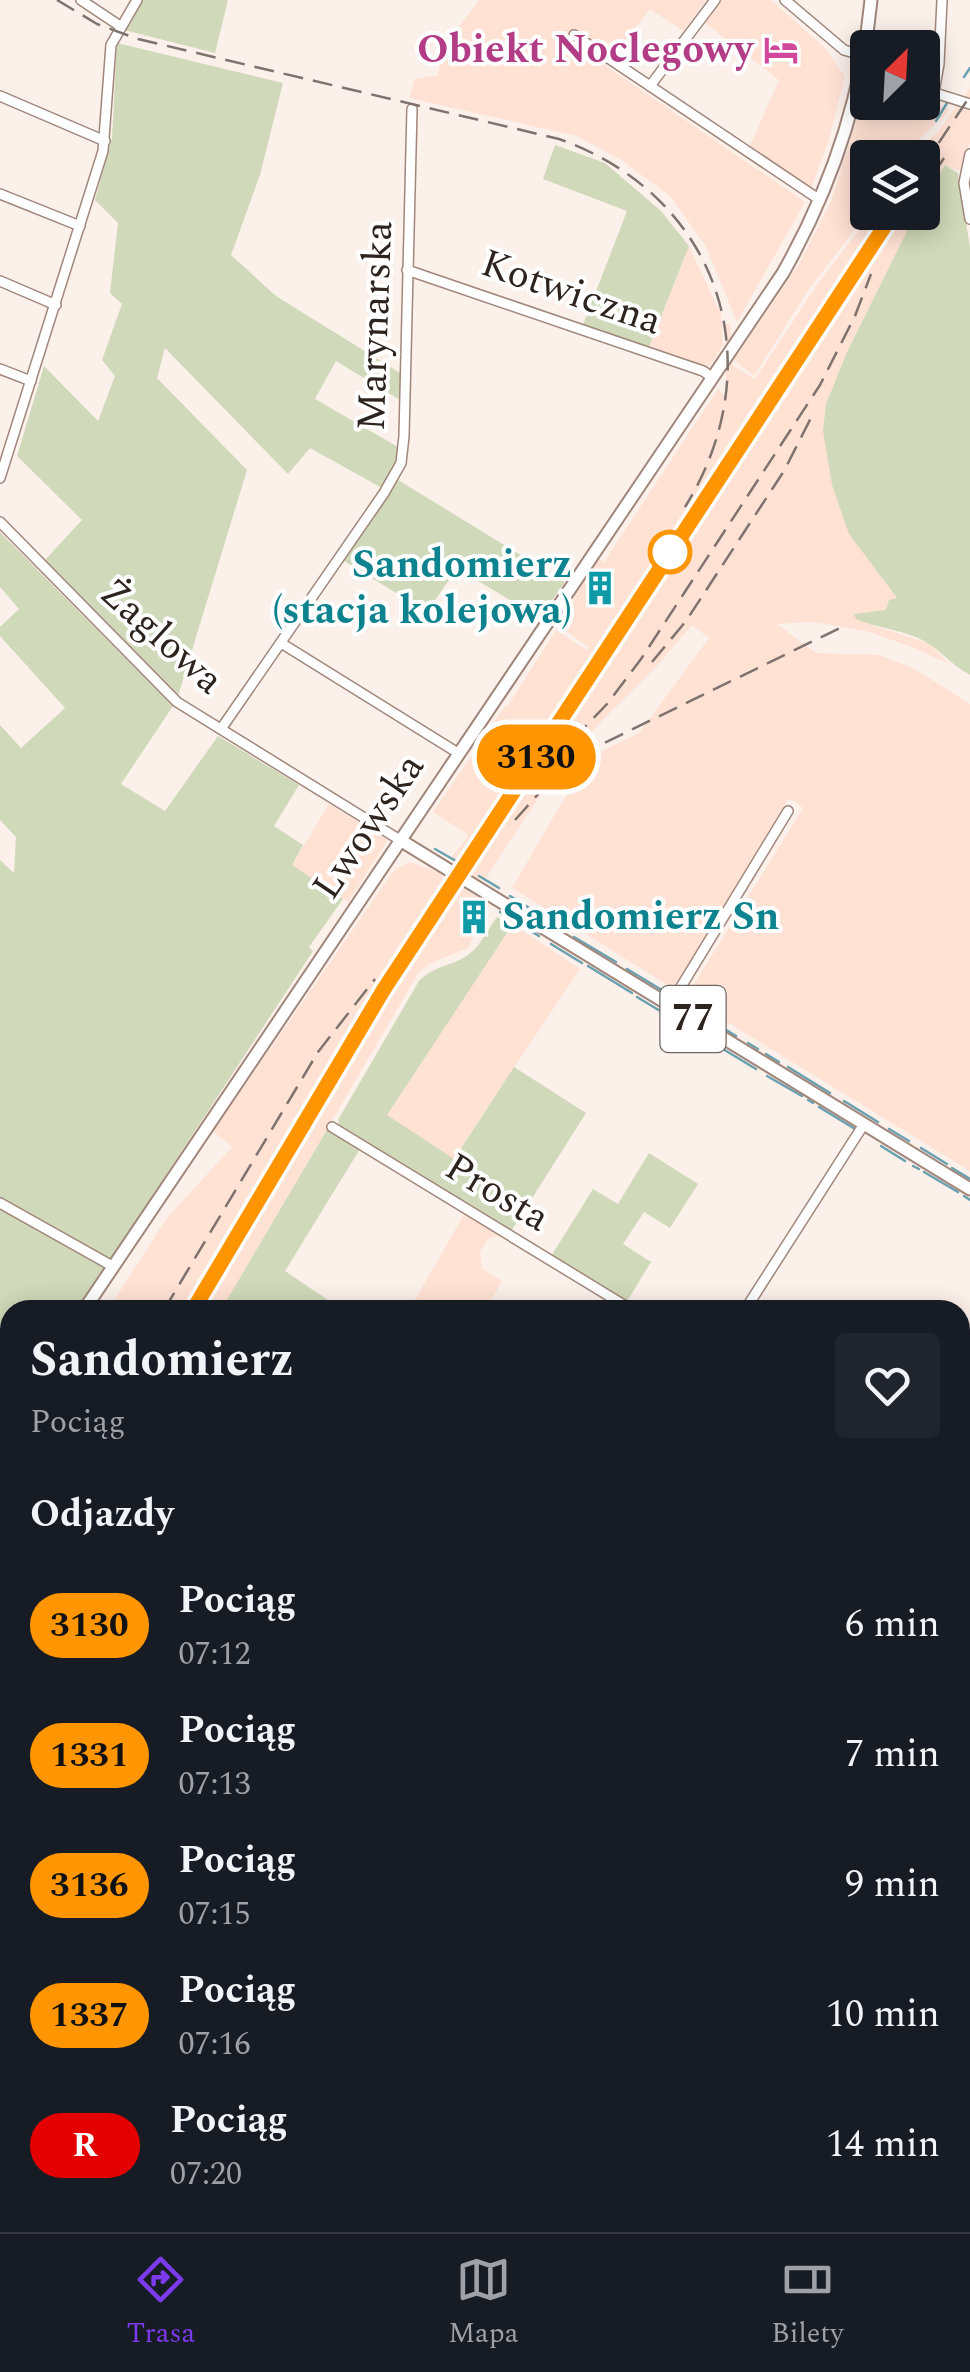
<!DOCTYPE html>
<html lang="pl">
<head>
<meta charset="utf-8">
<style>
	body { margin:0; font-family:Spectral,serif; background:#20242c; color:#f1f3f6; height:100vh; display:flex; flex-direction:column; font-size:38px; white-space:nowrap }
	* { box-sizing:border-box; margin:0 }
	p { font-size:32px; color:#9ea1a6 }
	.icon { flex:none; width:55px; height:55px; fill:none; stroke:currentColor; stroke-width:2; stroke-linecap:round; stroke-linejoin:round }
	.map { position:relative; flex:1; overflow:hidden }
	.details { position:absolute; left:0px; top:1300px; width:970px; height:932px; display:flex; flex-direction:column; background:#171b24; border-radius:30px 30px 0 0; box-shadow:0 5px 25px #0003 }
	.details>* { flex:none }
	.badge { padding:0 20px; border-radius:32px; font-size:35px; line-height:65px }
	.needle { width:65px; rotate:24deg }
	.buttons { position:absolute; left:850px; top:30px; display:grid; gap:20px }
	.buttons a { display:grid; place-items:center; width:90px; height:90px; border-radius:10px; background:#171b24; box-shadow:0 5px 25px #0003; font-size:50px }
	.map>.badge { position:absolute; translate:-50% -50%; box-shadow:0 0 0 5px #fff }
	h2 { padding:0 30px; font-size:38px; line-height:90px }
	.round { display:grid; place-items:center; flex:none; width:105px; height:105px; border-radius:10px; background:#20242c }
	.summary { display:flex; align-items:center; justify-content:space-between; height:170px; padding:0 30px }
	h1 { font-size:48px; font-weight:700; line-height:75px }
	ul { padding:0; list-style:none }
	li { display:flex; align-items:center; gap:30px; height:130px; padding:0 30px }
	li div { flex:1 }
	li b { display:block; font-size:38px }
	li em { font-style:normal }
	li .badge { min-width:110px; font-weight:700; text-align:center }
	.dock { display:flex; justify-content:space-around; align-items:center; height:140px; border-top:2px solid #363941; background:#171b24; font-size:28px; color:#9ea1a6 }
	.dock a { display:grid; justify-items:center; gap:5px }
	.dock .active { color:#7c3aed }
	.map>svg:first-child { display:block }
</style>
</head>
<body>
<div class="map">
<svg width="970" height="2232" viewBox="0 0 970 2232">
	<rect width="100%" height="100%" fill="#fcf0eb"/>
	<!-- built -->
	<g fill="#ffe2d4">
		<polygon points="479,0 706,0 683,31 650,9 606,66 805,202 737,322 705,245 670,196 621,160 577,136 409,98 415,79 438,75 443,48"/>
		<polygon points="721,0 771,0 824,47 845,76 828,143 811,189 749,148 779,80 704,22"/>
		<polygon points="867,87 868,102 922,102 923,98 950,110 914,144 905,157 868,158 868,213 809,289 754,376 734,360 799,264 831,201"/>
		<polygon points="970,88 970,143 960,171 944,165 923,201 922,158 910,158 937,133"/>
		<polygon points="872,213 916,213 847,352 826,404 849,534 898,600 886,610 855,614 865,623 928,643 951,665 912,647 866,631 813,622 777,624 816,653 879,655 913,668 970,704 970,1171 686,997 803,808 797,803 788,799 674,989 512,888 588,758 639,733 709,638 692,625 656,667 564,759 484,881 478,878 469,892 489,904 468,948 431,963 419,972 221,1310 108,1310 166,1219 232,1147 213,1131 395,869 411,862 440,873 444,881 455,863 450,859 469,835 433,812 505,706 509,704 556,630 587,650 589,648 558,625 598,559 604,562 718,389 725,396 727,358 724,324 730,324 733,366 755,379 819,282"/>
		<polygon points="689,246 721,314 723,345 707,370 648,349"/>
		<polygon points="329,804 388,840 348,902 292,865"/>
		<polygon points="513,924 580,969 453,1159 387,1115"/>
		<polygon points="465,1213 501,1234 488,1239 480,1252 482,1269 502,1281 486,1310 409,1310"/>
		<polygon points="10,1476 10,1665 0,1682 0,1493"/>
	</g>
	<!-- green -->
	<g fill="#d0d9b9">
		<polygon points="141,0 228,0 215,53 124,30"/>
		<polygon points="117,43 283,83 260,175 231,255 276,296 400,373 400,400 336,361 315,399 398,447 395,463 382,488 310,448 288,474 165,348 157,378 247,470 178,696 44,561 82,520 17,456 44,366 98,421 115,376 102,360 122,304 110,293 118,223 95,200 112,138"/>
		<polygon points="555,145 605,163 661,211 689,246 648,349 583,325 627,211 543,179"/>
		<path d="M945,165L958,173L970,247V675C951,665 937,646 918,638C898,629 876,628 856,619L854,614L886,610L889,600L897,598L849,534L832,485L823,431L826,404L847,352L916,213L922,212L923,201Z"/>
		<polygon points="398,480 565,582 539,618 457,568 427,612 344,561"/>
		<polygon points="0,532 173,706 121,784 165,811 218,736 299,785 274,826 303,845 292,865 343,899 309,947 313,951 109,1262 0,1199 0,860 14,873 16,837 0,820 0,725 21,748 65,708 0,636 0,627 19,609 0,587"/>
		<path d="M497,917L513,924L387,1115L454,1159L514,1067L586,1113L510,1233L340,1128L338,1120L419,981C435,965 450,967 468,955C480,947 488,929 497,917Z"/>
		<polygon points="328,1128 360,1149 285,1271 343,1310 221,1310"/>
		<polygon points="649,1153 698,1184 670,1228 644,1212 623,1244 651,1262 626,1303 550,1258 593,1189 618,1204"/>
		<polygon points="0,1205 107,1266 76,1310 10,1310 10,1380 0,1373"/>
		<polygon points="960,1623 970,1629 970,1771 960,1780 970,1786 970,1873 960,1867"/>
		<polygon points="10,2082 10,2221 0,2210 0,2090"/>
		<polygon points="932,2222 947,2232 501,2232 489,2223"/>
		<polygon points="12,2223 154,2223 163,2232 21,2232"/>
	</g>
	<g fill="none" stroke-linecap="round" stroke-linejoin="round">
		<!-- stream -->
		<g stroke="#6aa1b0" stroke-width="2.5">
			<polyline points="964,77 970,68"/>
			<polyline points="936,121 947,103"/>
			<polyline points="435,849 456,861"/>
			<polyline points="479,876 499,888"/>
			<polyline points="510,896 531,909"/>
			<polyline points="500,912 539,936"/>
			<polyline points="541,916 563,930"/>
			<polyline points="574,937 616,962"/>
			<polyline points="551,944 582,963"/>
			<polyline points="588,966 632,993"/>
			<polyline points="627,969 665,992"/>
			<polyline points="637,997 672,1018"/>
			<polyline points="684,1004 736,1036"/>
			<polyline points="678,1021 694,1031"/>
			<polyline points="700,1035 717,1045"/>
			<polyline points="748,1043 758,1049"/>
			<polyline points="723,1049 756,1069"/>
			<polyline points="766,1054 779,1062"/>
			<polyline points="788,1067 830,1093"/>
			<polyline points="767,1076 802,1096"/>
			<polyline points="808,1100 813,1103"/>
			<polyline points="844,1101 878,1122"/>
			<polyline points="819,1107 855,1129"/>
			<polyline points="889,1129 909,1141"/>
			<polyline points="881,1146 905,1161"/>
			<polyline points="921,1148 947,1164"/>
			<polyline points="913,1166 919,1169"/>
			<polyline points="952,1168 970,1179"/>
			<polyline points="924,1172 958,1192"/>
			<polyline points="964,1196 970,1200"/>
			<polyline points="962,1980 970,1979"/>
		</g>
		<!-- minor casing -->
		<g stroke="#a1877b" stroke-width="12">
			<g id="minor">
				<polyline points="81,0 120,26"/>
				<polyline points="785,0 844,50 868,57"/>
				<polyline points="574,35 820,200"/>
				<polyline points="650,86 715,0"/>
				<polyline points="922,89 970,104"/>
				<polyline points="934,92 939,64 942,0"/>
				<polyline points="0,96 105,141"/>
				<polyline points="970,154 964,183 970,219"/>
				<polyline points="0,194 80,226"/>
				<polyline points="407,270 703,371 713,378"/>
				<polyline points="0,281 56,305"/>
				<polyline points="0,369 31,381"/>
				<polyline points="0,478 103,151 111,45 137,0"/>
				<polyline points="0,522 177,702 400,840"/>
				<polyline points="281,643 458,753"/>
				<polyline points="221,729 384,493 401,463 404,436 412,109"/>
				<polyline points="670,1005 788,811"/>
				<polyline points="332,1127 632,1310"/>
				<polyline points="0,1203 114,1267"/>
				<polyline points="745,1310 864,1124"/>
				<polyline points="960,1509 970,1515"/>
				<polyline points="960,1991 970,1990"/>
			</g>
		</g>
		<!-- major casing -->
		<g stroke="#a1877b" stroke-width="15">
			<g id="major">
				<polyline points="400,840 970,1189"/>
				<path d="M84,1310L783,273C831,188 862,97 871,0"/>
				<polyline points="0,1436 10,1421"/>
			</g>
		</g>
		<!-- minor -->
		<use href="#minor" stroke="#fff" stroke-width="9"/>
		<!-- major -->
		<use href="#major" stroke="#fff" stroke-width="11"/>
		<!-- rail -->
		<g stroke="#7e736e" stroke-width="2.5" stroke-dasharray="20 10" stroke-linecap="butt">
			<path d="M57,0L97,24L138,39L559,139C720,196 774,364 685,507"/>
			<polyline points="922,168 970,96"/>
			<polyline points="922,191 944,158"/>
			<polyline points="652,662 686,621 784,471 814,412"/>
			<polyline points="552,761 607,704 641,659 820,385 855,316 871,274"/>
			<polyline points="515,820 556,774 594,748 844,626"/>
			<polyline points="164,1310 318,1052 375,979"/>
			<polyline points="200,1310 389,992 901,212"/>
			<polyline points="0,1588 10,1571"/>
			<polyline points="0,1648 10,1631"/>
		</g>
	</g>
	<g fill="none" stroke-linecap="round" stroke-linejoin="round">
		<!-- line casing -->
		<g stroke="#fff" stroke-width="22">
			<polyline id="line" points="193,1310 384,989 894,212"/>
		</g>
		<!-- line -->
		<use href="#line" stroke="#ff9500" stroke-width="15"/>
	</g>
	<!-- icons -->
	<defs>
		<g id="hotel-bare" transform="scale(2.7)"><path d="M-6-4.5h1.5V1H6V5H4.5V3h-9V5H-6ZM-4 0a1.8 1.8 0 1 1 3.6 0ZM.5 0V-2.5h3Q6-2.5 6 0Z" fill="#d1479c" stroke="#fff" stroke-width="2.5" paint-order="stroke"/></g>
		<g id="building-bare" transform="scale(2.7)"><path d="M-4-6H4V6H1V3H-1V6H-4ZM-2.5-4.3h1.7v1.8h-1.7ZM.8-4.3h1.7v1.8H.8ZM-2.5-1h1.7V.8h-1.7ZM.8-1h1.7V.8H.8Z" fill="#0f9aa8" stroke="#fff" stroke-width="2.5" paint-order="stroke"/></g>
	</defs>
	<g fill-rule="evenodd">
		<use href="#hotel-bare" x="781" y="50"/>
		<use href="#building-bare" x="600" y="588"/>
		<use href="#building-bare" x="474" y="917"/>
	</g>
	<!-- markers -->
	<circle fill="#fff" stroke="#ff9500" stroke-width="5" cx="670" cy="552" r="20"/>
	<g text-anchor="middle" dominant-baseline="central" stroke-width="8" stroke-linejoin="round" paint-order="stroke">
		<!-- shield labels -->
		<rect fill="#fff" stroke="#6d6662" stroke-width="2.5" x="660.5" y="986" width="65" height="66" rx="8"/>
		<g font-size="38" font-weight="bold" fill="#2e241f">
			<text x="693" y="1019">77</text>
		</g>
		<!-- hotel labels -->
		<g font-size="40" font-weight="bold" fill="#b23c85" stroke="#fff" text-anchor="end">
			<text x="753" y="50">Obiekt Noclegowy</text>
		</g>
		<!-- street labels -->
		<g font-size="40" fill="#2e241f" stroke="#fff">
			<text transform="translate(571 293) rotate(19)">Kotwiczna</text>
			<text transform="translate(376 326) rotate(-88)">Marynarska</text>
			<text transform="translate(161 637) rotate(42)">Żaglowa</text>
			<text transform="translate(369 827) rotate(-56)">Lwowska</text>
			<text transform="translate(497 1193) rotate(31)">Prosta</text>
		</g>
		<!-- culture labels -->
		<g font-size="40" font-weight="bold" fill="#0d838f" stroke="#fff" text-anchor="end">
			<text x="572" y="565">Sandomierz<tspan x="572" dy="46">(stacja kolejowa)</tspan></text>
			<text x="502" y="917" text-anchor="start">Sandomierz Sn</text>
		</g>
	</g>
</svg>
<div class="buttons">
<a><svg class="needle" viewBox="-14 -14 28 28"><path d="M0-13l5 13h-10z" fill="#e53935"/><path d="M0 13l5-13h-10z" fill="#9ea1a6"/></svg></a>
<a><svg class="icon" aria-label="layers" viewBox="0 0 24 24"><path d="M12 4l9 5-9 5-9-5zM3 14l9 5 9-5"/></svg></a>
</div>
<b class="badge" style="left:536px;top:757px;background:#ff9500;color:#111">3130</b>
<section class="details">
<div class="summary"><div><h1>Sandomierz</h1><p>Pociąg</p></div><a class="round"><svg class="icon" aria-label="heart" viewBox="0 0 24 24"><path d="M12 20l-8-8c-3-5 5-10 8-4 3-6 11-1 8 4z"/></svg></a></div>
<h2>Odjazdy</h2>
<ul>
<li><span class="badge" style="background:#ff9500;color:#111">3130</span><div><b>Pociąg</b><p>07:12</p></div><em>6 min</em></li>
<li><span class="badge" style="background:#ff9500;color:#111">1331</span><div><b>Pociąg</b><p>07:13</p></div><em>7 min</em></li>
<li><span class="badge" style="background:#ff9500;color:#111">3136</span><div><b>Pociąg</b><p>07:15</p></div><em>9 min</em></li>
<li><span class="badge" style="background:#ff9500;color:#111">1337</span><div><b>Pociąg</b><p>07:16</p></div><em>10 min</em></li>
<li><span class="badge" style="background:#e50000;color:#fff">R</span><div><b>Pociąg</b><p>07:20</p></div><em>14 min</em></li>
</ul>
</section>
</div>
<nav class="dock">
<a class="active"><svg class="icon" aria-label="directions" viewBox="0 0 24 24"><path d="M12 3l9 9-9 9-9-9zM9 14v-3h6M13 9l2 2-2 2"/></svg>Trasa</a>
<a><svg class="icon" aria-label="map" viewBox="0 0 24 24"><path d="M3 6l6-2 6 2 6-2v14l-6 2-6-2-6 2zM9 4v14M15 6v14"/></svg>Mapa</a>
<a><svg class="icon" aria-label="tickets" viewBox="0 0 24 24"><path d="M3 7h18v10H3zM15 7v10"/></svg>Bilety</a>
</nav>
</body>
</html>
